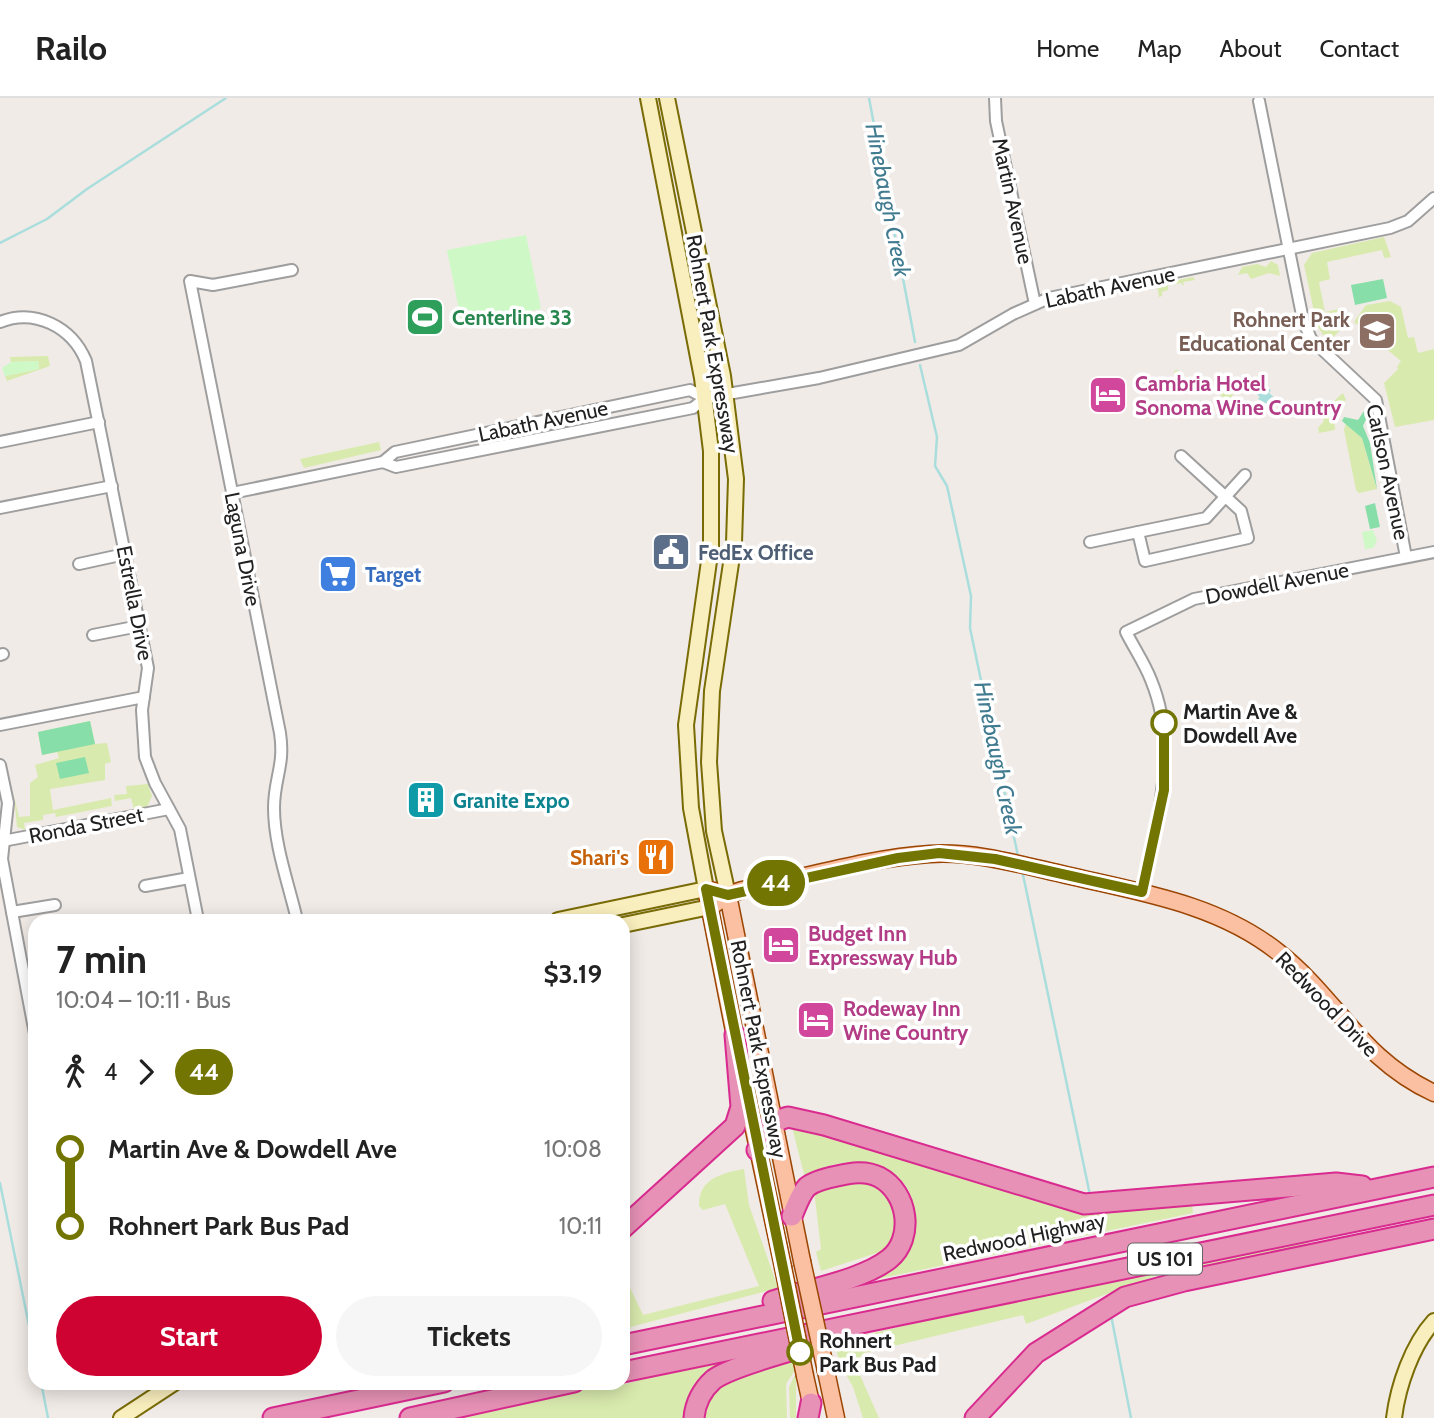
<!DOCTYPE html>
<html lang="en">
<head>
<meta charset="utf-8">
<style>
	body { margin:0; font-family:Cabin,sans-serif; background:#f6f6f6; color:#222; height:100vh; display:flex; flex-direction:column; font-size:26px; white-space:nowrap }
	* { box-sizing:border-box; margin:0 }
	p { font-size:23px; color:#767676 }
	.icon { flex:none; width:38px; height:38px; fill:none; stroke:currentColor; stroke-width:2; stroke-linecap:round; stroke-linejoin:round }
	.map { position:relative; flex:1; overflow:hidden }
	.details { position:absolute; left:28px; top:816px; width:602px; height:476px; display:flex; flex-direction:column; background:#fff; border-radius:21px; box-shadow:0 4px 18px #0003 }
	.details>* { flex:none }
	.badge { padding:0 14px; border-radius:23px; font-size:24px; line-height:46px }
	.map>.badge { position:absolute; translate:-50% -50%; box-shadow:0 0 0 4px #fff }
	.legs { display:flex; align-items:center; gap:10px; height:77px; padding:0 28px; font-size:23px }
	.legs p { margin-inline-start:auto }
	.summary { display:flex; align-items:center; justify-content:space-between; height:119px; padding:0 28px }
	h1 { font-size:38px; font-weight:700; line-height:52px }
	.primary-button { display:flex; gap:14px; margin-top:auto; padding:14px 28px }
	.primary-button a { flex:1; height:80px; border-radius:42px; background:#cf0332; color:#fff; font-size:28px; font-weight:700; line-height:80px; text-align:center }
	.primary-button a+a { background:#f6f6f6; color:#222 }
	ul { padding:0 28px; list-style:none }
	li { display:flex; align-items:center; gap:24px; height:77px; font-size:26px }
	li i { display:grid; place-items:center; width:10px; height:100%; margin:0 9px; background:currentColor }
	li i::after { content:''; width:18px; height:18px; margin:-9px; border:5px solid; border-radius:50%; background:#fff }
	li p { margin-inline-start:auto }
	li:first-child i { background:linear-gradient(#0000 50%,currentColor 0) }
	li:last-child i { background:linear-gradient(currentColor 50%,#0000 0) }
	header { display:flex; align-items:center; gap:42px; box-sizing:border-box; height:98px; padding:0 35px; background:#fff; border-bottom:2px solid #e0e0e0 }
	header strong { font-size:33px }
	nav { display:flex; gap:38px; margin-inline-start:auto; font-size:24px }
	.map>svg:first-child { display:block }
</style>
</head>
<body>
<header>
<strong>Railo</strong>
<nav><a>Home</a><a>Map</a><a>About</a><a>Contact</a></nav>
</header>
<div class="map">
<svg width="1434" height="1320" viewBox="0 0 1434 1320">
	<rect width="100%" height="100%" fill="#f1ebe7"/>
	<!-- grass -->
	<g fill="#d9eaae">
		<polygon points="1384,139 1391,159 1384,160 1382,152 1327,164 1330,181 1319,184 1325,214 1339,211 1348,223 1328,245 1317,227 1304,167 1312,155"/>
		<polygon points="1271,163 1278,167 1280,178 1269,175 1251,181 1247,175 1238,177 1242,169 1257,166 1266,169"/>
		<polygon points="1193,179 1195,182 1183,184 1184,188 1181,185 1168,188 1168,192 1162,194 1162,198 1159,199 1157,186"/>
		<polygon points="1390,203 1401,209 1408,240 1414,239 1418,255 1434,251 1434,322 1395,329 1384,285 1398,271 1397,269 1401,263 1354,224 1366,207"/>
		<polygon points="48,258 50,268 7,283 5,278 39,271 38,263 11,264 10,259"/>
		<polygon points="1178,272 1182,283 1201,281 1203,284 1188,294 1176,283 1174,273"/>
		<polygon points="1230,283 1237,292 1231,299 1237,304 1238,312 1219,296 1222,287"/>
		<polygon points="1343,295 1346,302 1334,313 1335,332 1319,335 1318,330 1324,323 1320,315"/>
		<polygon points="1346,325 1362,340 1377,391 1359,395 1356,392 1344,332"/>
		<polygon points="379,344 381,352 304,370 300,361"/>
		<polygon points="90,623 95,646 107,645 111,664 105,666 105,682 50,691 53,712 111,700 112,708 56,719 55,715 43,717 43,722 24,725 25,732 17,729 14,698 19,719 30,718 30,685 38,679 35,667 59,660 57,654 42,657 38,634"/>
		<polygon points="148,686 152,698 147,709 134,712 131,700 115,703 114,697 127,696 126,688"/>
		<path d="M804,1029L1087,1114L1192,1105L1193,1115L844,1188L912,1136C914,1121 915,1102 906,1088C885,1058 830,1058 805,1080L793,1033V1030Z"/>
		<path d="M744,1071L749,1107L778,1190L623,1231V1175L643,1217L759,1188L725,1106L703,1112L699,1108C698,1081 722,1075 744,1071Z"/>
		<polygon points="832,1084 876,1084 889,1099 897,1131 883,1153 821,1173 816,1154 821,1151 814,1092"/>
		<polygon points="1304,1138 1307,1146 1155,1178 1026,1226 1023,1217 864,1255 856,1264 838,1259 835,1244 1034,1197 1044,1199 1066,1189"/>
		<path d="M727,1259V1263L704,1280L688,1320H447L598,1288C625,1290 647,1279 673,1271C690,1266 709,1263 727,1259Z"/>
		<polygon points="793,1261 795,1272 786,1286 787,1320 705,1320 709,1301 724,1283"/>
		<polygon points="838,1262 850,1263 856,1268 879,1320 863,1320 853,1289"/>
		<polygon points="796,1275 796,1320 790,1320 789,1289"/>
	</g>
	<!-- park -->
	<g fill="#cef9c6">
		<polygon points="526,137 541,211 462,227 447,152"/>
		<polygon points="38,263 39,271 5,278 2,270 11,264"/>
		<polygon points="1373,432 1377,443 1373,450 1365,451 1362,434"/>
	</g>
	<!-- pitch -->
	<g fill="#87dea8">
		<polygon points="1383,181 1387,200 1355,207 1351,187"/>
		<polygon points="1364,313 1367,319 1363,328 1370,345 1377,391 1362,340 1342,323 1344,319 1358,322"/>
		<polygon points="1375,405 1380,429 1370,431 1365,408"/>
		<polygon points="90,623 95,646 42,657 38,634"/>
		<polygon points="85,659 89,675 60,681 56,665"/>
	</g>
	<!-- water -->
	<polygon fill="#a9dedd" points="1259,285 1271,292 1269,295 1276,301 1270,308 1258,301 1260,299 1252,292"/>
	<g fill="none" stroke-linecap="round" stroke-linejoin="round">
		<!-- stream -->
		<g stroke="#a9dedd" stroke-width="2.5">
			<polyline points="869,0 915,244"/>
			<polyline points="0,145 47,121 87,91 226,0"/>
			<polyline points="920,267 937,339 935,368 947,388 971,498 970,530 1018,758"/>
			<polyline points="1022,772 1090,1097"/>
			<polyline points="0,1085 35,1257"/>
			<polyline points="1111,1217 1131,1320"/>
			<polyline points="41,1284 48,1320"/>
		</g>
		<!-- street casing -->
		<g stroke="#9e9e9e" stroke-width="14">
			<g id="street">
				<polyline points="995,0 996,23 1035,206"/>
				<polyline points="1259,3 1303,222 1311,241 1376,302 1406,459"/>
				<path d="M292,172L213,187L190,183L280,635C285,668 274,680 274,710C274,747 289,787 297,822"/>
				<path d="M0,224C35,210 72,229 86,263L148,570L142,612L145,659L155,685L180,731L198,822"/>
				<polyline points="0,344 99,324"/>
				<polyline points="383,364 396,369 693,310 705,300 819,280 959,247 1013,216 1049,200 1390,130 1408,123 1434,100"/>
				<polyline points="232,395 383,364 395,354 690,292 705,300"/>
				<polyline points="0,410 112,388"/>
				<polyline points="1138,434 1206,420 1245,377"/>
				<polyline points="1090,444 1138,434 1145,463 1248,440 1241,413 1181,358"/>
				<polyline points="79,466 125,456"/>
				<polyline points="93,537 139,528"/>
				<polyline points="0,557 3,556"/>
				<polyline points="0,627 144,599"/>
				<polyline points="0,667 8,705 2,761 35,936"/>
				<polyline points="3,743 169,711"/>
				<polyline points="145,788 189,780"/>
				<path d="M1142,794C1156,724 1180,652 1151,582C1145,566 1134,550 1126,534L1194,501L1434,454"/>
				<polyline points="12,814 55,807"/>
			</g>
		</g>
		<!-- secondary casing -->
		<g stroke="#796b06" stroke-width="18">
			<g id="secondary">
				<polyline points="667,0 723,278 736,381 734,445 712,593 709,664 714,733 728,797"/>
				<polyline points="558,822 706,791 691,710 686,627 711,449 711,353 702,280 648,0"/>
				<polyline points="623,827 710,809"/>
				<polyline points="121,1320 176,1284"/>
				<path d="M1394,1320C1398,1288 1412,1247 1434,1223"/>
			</g>
		</g>
		<!-- primary casing -->
		<g stroke="#9b4502" stroke-width="19">
			<g id="primary">
				<polyline points="728,797 706,791 737,948"/>
				<polyline points="728,797 802,1163"/>
				<path d="M710,809L728,797L742,792C804,780 867,760 930,756C975,753 1022,767 1066,777C1139,794 1218,806 1278,854C1338,901 1359,960 1434,995"/>
				<polyline points="746,994 783,1169"/>
				<polyline points="826,1273 836,1320"/>
				<polyline points="805,1278 811,1305"/>
			</g>
		</g>
		<!-- highway casing -->
		<g stroke="#d92a8f" stroke-width="23">
			<g id="highway">
				<polyline points="757,1052 773,1024 788,1019 824,1027 1084,1106 1336,1085 1362,1088"/>
				<polyline points="623,1130 735,1028 741,1009 735,937"/>
				<path d="M773,1203C805,1192 863,1182 889,1161C915,1140 908,1094 879,1079C865,1072 851,1075 837,1078C827,1080 814,1083 807,1089C800,1096 796,1109 792,1118"/>
				<polyline points="623,1247 1434,1079"/>
				<polyline points="623,1274 1434,1107"/>
				<polyline points="273,1320 444,1284"/>
				<polyline points="410,1320 574,1284"/>
				<path d="M694,1320C695,1306 702,1292 713,1282C732,1267 809,1248 836,1240"/>
				<polyline points="808,1320 811,1305"/>
				<polyline points="975,1320 1036,1255 1125,1199 1184,1183 1434,1131"/>
			</g>
		</g>
		<!-- street -->
		<use href="#street" stroke="#fff" stroke-width="10"/>
		<!-- secondary -->
		<use href="#secondary" stroke="#f9eebd" stroke-width="14"/>
		<!-- primary -->
		<use href="#primary" stroke="#fbc0a2" stroke-width="16"/>
		<!-- highway -->
		<use href="#highway" stroke="#e691b5" stroke-width="19"/>
		<!-- primary-bridge casing -->
		<g stroke="#9b4502" stroke-width="19" stroke-linecap="butt">
			<g id="primary-bridge">
				<polyline points="802,1163 826,1273"/>
				<polyline points="783,1169 805,1278"/>
			</g>
		</g>
		<!-- primary-bridge -->
		<use href="#primary-bridge" stroke="#fbc0a2" stroke-width="16"/>
	</g>
	<g fill="none" stroke-linecap="round" stroke-linejoin="round">
		<!-- line-1 casing -->
		<g stroke="#fff" stroke-width="16">
			<polyline id="line-1" points="800,1254 706,791 728,797 898,760 939,755 995,761 1142,794 1164,692 1164,625"/>
		</g>
		<!-- line-1 -->
		<use href="#line-1" stroke="#727501" stroke-width="10"/>
	</g>
	<!-- icons -->
	<defs>
		<g id="stadium-square" transform="scale(2.0125)"><rect x="-9" y="-9" width="18" height="18" rx="4" fill="#2e9e5b" stroke="#fff"/><path d="M0-5a6.5 5 0 1 0 0 10a6.5 5 0 1 0 0-10ZM-3.5-1.8h7v3.6h-7Z" fill="#fff"/></g>
		<g id="university-square" transform="scale(2.0125)"><rect x="-9" y="-9" width="18" height="18" rx="4" fill="#8d6e63" stroke="#fff"/><path d="M0-5L7-2L0 1L-7-2ZM-4 1L0 2.5L4 1V4Q0 6-4 4Z" fill="#fff"/></g>
		<g id="hotel-square" transform="scale(2.0125)"><rect x="-9" y="-9" width="18" height="18" rx="4" fill="#d1479c" stroke="#fff"/><path d="M-6-4.5h1.5V1H6V5H4.5V3h-9V5H-6ZM-4 0a1.8 1.8 0 1 1 3.6 0ZM.5 0V-2.5h3Q6-2.5 6 0Z" fill="#fff"/></g>
		<g id="civic-square" transform="scale(2.0125)"><rect x="-9" y="-9" width="18" height="18" rx="4" fill="#5c6f8a" stroke="#fff"/><path d="M-.6-6.5H3V-4.5H.6V-3L4-1V1h2V6H-6V1h2V-1L-.6-3ZM-1.2 2.5V6h2.4V2.5Z" fill="#fff"/></g>
		<g id="supermarket-square" transform="scale(2.0125)"><rect x="-9" y="-9" width="18" height="18" rx="4" fill="#3f7fe0" stroke="#fff"/><path d="M-6-5.5h2.5l.6 2H6L4.5 2H-2.5L-4.4-4H-6ZM-1.5 3.2a1.3 1.3 0 1 0 .1 0ZM3 3.2a1.3 1.3 0 1 0 .1 0Z" fill="#fff"/></g>
		<g id="building-square" transform="scale(2.0125)"><rect x="-9" y="-9" width="18" height="18" rx="4" fill="#0f9aa8" stroke="#fff"/><path d="M-4-6H4V6H1V3H-1V6H-4ZM-2.5-4.3h1.7v1.8h-1.7ZM.8-4.3h1.7v1.8H.8ZM-2.5-1h1.7V.8h-1.7ZM.8-1h1.7V.8H.8Z" fill="#fff"/></g>
		<g id="restaurant-square" transform="scale(2.0125)"><rect x="-9" y="-9" width="18" height="18" rx="4" fill="#e8710a" stroke="#fff"/><path d="M-5-6h1v4h1v-4h1v4h1v-4h1v5L-1.5 .5V6h-2V.5L-5-1ZM5-6V6H3V1.5H1.5Q1.5-4 5-6Z" fill="#fff"/></g>
	</defs>
	<g fill-rule="evenodd">
		<use href="#stadium-square" x="425" y="219"/>
		<use href="#university-square" x="1377" y="233"/>
		<use href="#hotel-square" x="1108" y="297"/>
		<use href="#civic-square" x="671" y="454"/>
		<use href="#supermarket-square" x="338" y="476"/>
		<use href="#building-square" x="426" y="702"/>
		<use href="#restaurant-square" x="656" y="759"/>
		<use href="#hotel-square" x="781" y="847"/>
		<use href="#hotel-square" x="816" y="922"/>
	</g>
	<!-- markers -->
	<g fill="#fff" stroke="#727501" stroke-width="3.5">
		<circle cx="1164" cy="625" r="12"/>
		<circle cx="800" cy="1254" r="12"/>
	</g>
	<g text-anchor="middle" dominant-baseline="central" stroke-width="7" stroke-linejoin="round" paint-order="stroke">
		<!-- shield labels -->
		<rect fill="#fff" stroke="#646464" stroke-width="2" x="1128" y="1145.5" width="74" height="31" rx="5"/>
		<g font-size="19" font-weight="bold" fill="#212121">
			<text x="1165" y="1161">US 101</text>
		</g>
		<!-- street labels -->
		<g font-size="21" fill="#212121" stroke="#fff">
			<text transform="translate(1013 103) rotate(78)">Martin Avenue</text>
			<text transform="translate(1110 189) rotate(-12)">Labath Avenue</text>
			<text transform="translate(713 246) rotate(80)">Rohnert Park Expressway</text>
			<text transform="translate(543 323) rotate(-12)">Labath Avenue</text>
			<text transform="translate(1388 374) rotate(78)">Carlson Avenue</text>
			<text transform="translate(243 451) rotate(79)">Laguna Drive</text>
			<text transform="translate(1277 485) rotate(-11)">Dowdell Avenue</text>
			<text transform="translate(135 505) rotate(79)">Estrella Drive</text>
			<text transform="translate(86 727) rotate(-11)">Ronda Street</text>
			<text transform="translate(1327 906) rotate(46)">Redwood Drive</text>
			<text transform="translate(759 951) rotate(79)">Rohnert Park Expressway</text>
			<text transform="translate(1024 1139) rotate(-12)">Redwood Highway</text>
		</g>
		<!-- leisure labels -->
		<g font-size="21" font-weight="bold" fill="#27864d" stroke="#fff" text-anchor="start">
			<text x="452" y="219">Centerline 33</text>
		</g>
		<!-- education labels -->
		<g font-size="21" font-weight="bold" fill="#785e54" stroke="#fff" text-anchor="end">
			<text x="1350" y="221">Rohnert Park<tspan x="1350" dy="24">Educational Center</tspan></text>
		</g>
		<!-- hotel labels -->
		<g font-size="21" font-weight="bold" fill="#b23c85" stroke="#fff" text-anchor="start">
			<text x="1135" y="285">Cambria Hotel<tspan x="1135" dy="24">Sonoma Wine Country</tspan></text>
			<text x="808" y="835">Budget Inn<tspan x="808" dy="24">Expressway Hub</tspan></text>
			<text x="843" y="910">Rodeway Inn<tspan x="843" dy="24">Wine Country</tspan></text>
		</g>
		<!-- service labels -->
		<g font-size="21" font-weight="bold" fill="#4e5e75" stroke="#fff" text-anchor="start">
			<text x="698" y="454">FedEx Office</text>
		</g>
		<!-- shop labels -->
		<g font-size="21" font-weight="bold" fill="#366cbe" stroke="#fff" text-anchor="start">
			<text x="365" y="476">Target</text>
		</g>
		<!-- stop labels -->
		<g font-size="21" font-weight="bold" fill="#212121" stroke="#fff" text-anchor="start">
			<text x="1183" y="613">Martin Ave &amp;<tspan x="1183" dy="24">Dowdell Ave</tspan></text>
			<text x="819" y="1242">Rohnert<tspan x="819" dy="24">Park Bus Pad</tspan></text>
		</g>
		<!-- culture labels -->
		<g font-size="21" font-weight="bold" fill="#0d838f" stroke="#fff" text-anchor="start">
			<text x="453" y="702">Granite Expo</text>
		</g>
		<!-- food labels -->
		<g font-size="21" font-weight="bold" fill="#c56008" stroke="#fff" text-anchor="end">
			<text x="629" y="759">Shari's</text>
		</g>
		<!-- water labels -->
		<g font-size="23" font-style="italic" fill="#417b90" stroke="#fff">
			<text transform="translate(888 102) rotate(79)">Hinebaugh Creek</text>
			<text transform="translate(998 660) rotate(78)">Hinebaugh Creek</text>
		</g>
	</g>
</svg>
<b class="badge" style="left:776px;top:785px;background:#727501;color:#fff">44</b>
<section class="details">
<div class="summary"><div><h1>7 min</h1><p>10:04 – 10:11 · Bus</p></div><b>$3.19</b></div>
<div class="legs"><svg class="icon" aria-label="walk" viewBox="0 0 24 24"><circle cx="13" cy="4" r="2"/><path d="M13 8l-2 6 4 7M11 14l-3 7M7 12l3-4h3l4 4"/></svg>4<svg class="icon" aria-label="forward" viewBox="0 0 24 24"><path d="M9 5l7 7-7 7"/></svg><b class="badge" style="background:#727501;color:#fff">44</b></div>
<ul>
<li><i style="color:#727501"></i><b>Martin Ave &amp; Dowdell Ave</b><p>10:08</p></li>
<li><i style="color:#727501"></i><b>Rohnert Park Bus Pad</b><p>10:11</p></li>
</ul>
<div class="primary-button"><a>Start</a><a>Tickets</a></div>
</section>
</div>
</body>
</html>
